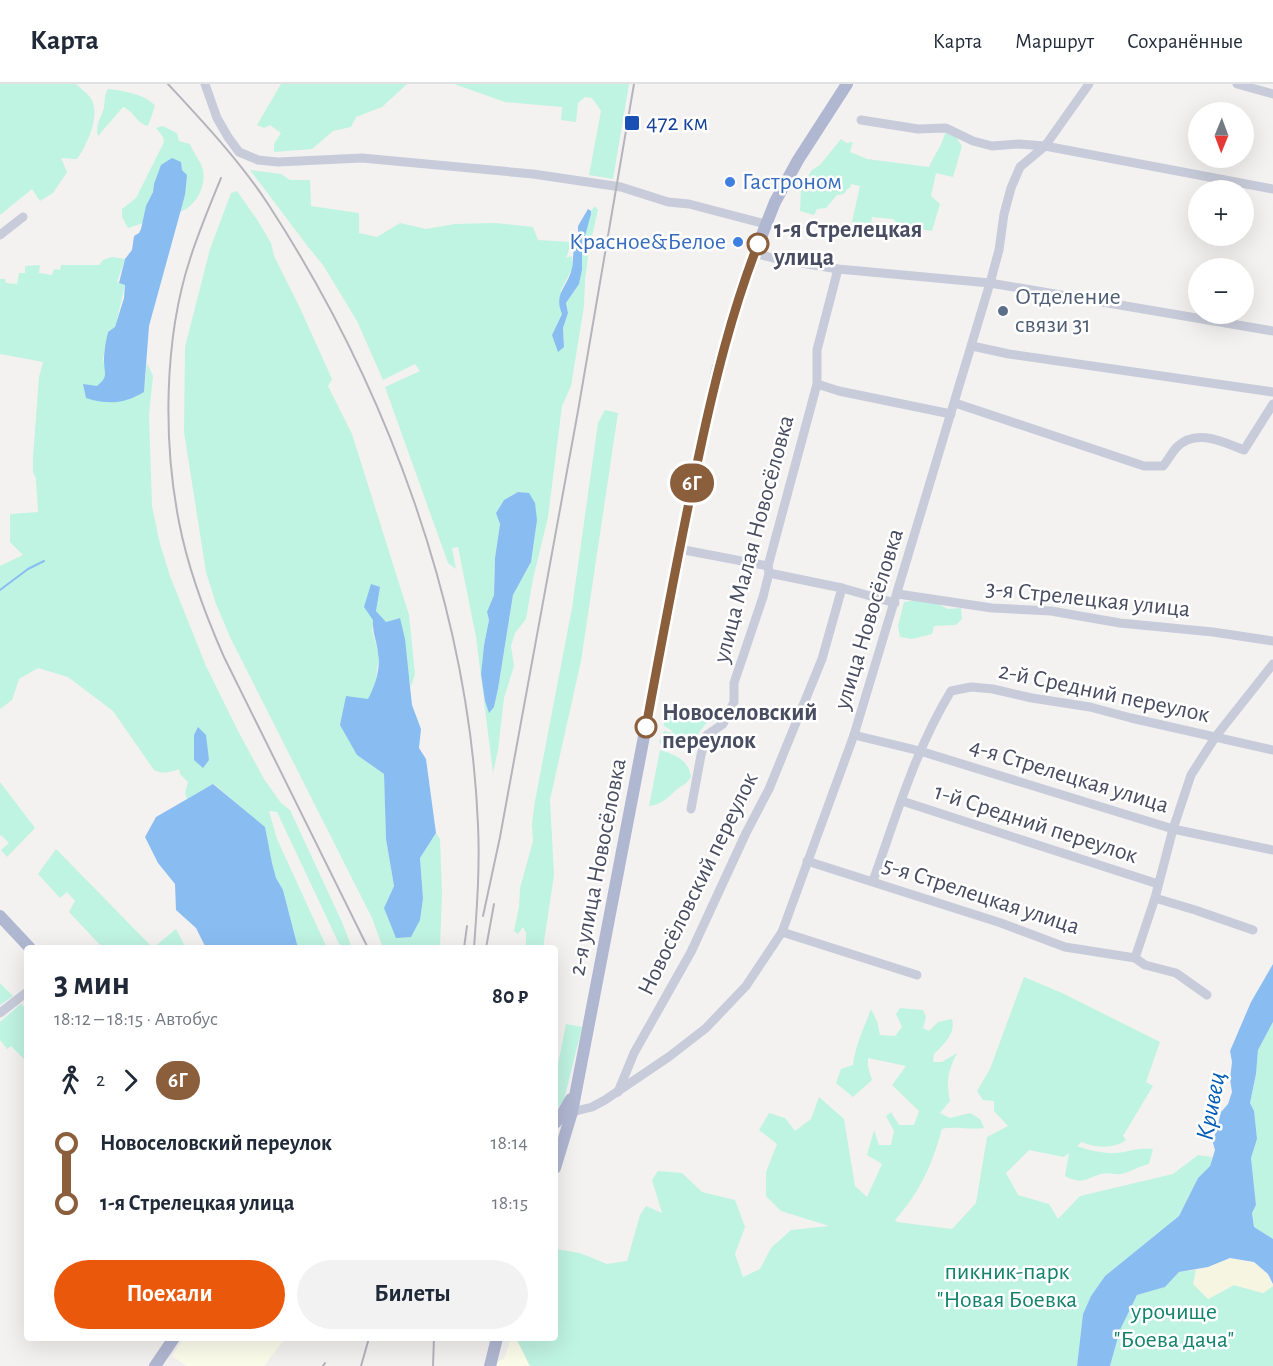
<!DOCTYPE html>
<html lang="ru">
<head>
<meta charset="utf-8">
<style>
	body { margin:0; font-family:"Alegreya Sans",sans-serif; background:#f2f2f3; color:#1f2937; height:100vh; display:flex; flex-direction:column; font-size:22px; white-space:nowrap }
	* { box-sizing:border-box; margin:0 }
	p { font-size:20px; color:#747a83 }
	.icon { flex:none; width:33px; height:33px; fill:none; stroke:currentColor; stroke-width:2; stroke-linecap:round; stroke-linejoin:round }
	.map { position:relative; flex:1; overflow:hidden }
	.drawer { position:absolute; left:24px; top:861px; width:534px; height:396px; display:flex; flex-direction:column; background:#fff; border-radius:6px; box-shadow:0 6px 24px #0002 }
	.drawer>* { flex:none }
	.badge { padding:0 12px; border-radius:20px; font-size:21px; line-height:39px }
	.needle { width:39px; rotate:181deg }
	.tools { position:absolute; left:1188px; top:18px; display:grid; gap:12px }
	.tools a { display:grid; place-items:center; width:66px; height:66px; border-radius:50%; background:#fff; box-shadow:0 6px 24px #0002; font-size:30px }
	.map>.badge { position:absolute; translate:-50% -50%; box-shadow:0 0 0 3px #fff }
	.legs { display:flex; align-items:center; gap:9px; height:66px; padding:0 30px; font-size:20px }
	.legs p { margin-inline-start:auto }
	.overview { display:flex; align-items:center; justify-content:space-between; height:102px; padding:0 30px }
	h1 { font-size:33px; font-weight:700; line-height:45px }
	.button { display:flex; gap:12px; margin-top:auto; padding:12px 30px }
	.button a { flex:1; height:69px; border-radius:36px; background:#ea580c; color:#fff; font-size:24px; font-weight:700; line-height:69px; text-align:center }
	.button a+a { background:#f2f2f3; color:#1f2937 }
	ul { padding:0 30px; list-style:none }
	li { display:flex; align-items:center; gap:21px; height:60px; font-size:22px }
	li i { display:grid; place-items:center; width:9px; height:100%; margin:0 8px; background:currentColor }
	li i::after { content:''; width:15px; height:15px; margin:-8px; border:4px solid; border-radius:50%; background:#fff }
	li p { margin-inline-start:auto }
	li:first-child i { background:linear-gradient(#0000 50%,currentColor 0) }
	li:last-child i { background:linear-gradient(currentColor 50%,#0000 0) }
	header { display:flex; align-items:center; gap:36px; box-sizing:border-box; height:84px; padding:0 30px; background:#fff; border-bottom:2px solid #e0e1e3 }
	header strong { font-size:28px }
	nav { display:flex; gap:33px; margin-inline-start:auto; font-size:21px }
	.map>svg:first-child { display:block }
</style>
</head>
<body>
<header>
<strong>Карта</strong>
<nav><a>Карта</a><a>Маршрут</a><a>Сохранённые</a></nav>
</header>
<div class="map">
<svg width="1273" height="1282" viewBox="0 0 1273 1282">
	<rect width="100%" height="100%" fill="#f4f2f1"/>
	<!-- commercial -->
	<g fill="#fdfdec">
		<polygon points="184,1254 285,1254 264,1282 187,1282 172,1272"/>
		<polygon points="511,1254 516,1254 530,1282 497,1282 498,1277 504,1275"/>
	</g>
	<!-- green -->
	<g fill="#bff3e2" fill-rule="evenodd">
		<path d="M0,0H76C80,4 86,8 90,13C102,30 87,61 77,75L61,74L67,88L53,109L40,117L32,105L0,131Z"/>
		<polygon points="281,0 407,0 382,23 356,33 351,43 333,47 312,65 274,68 274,60 281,49 270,41 264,44 257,41"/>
		<polygon points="454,0 629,0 613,95 589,91 601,27 592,14 585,13 578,19 576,38 561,36 562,23 505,18"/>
		<path d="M108,5C121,6 148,11 155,22L148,42C137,40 134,27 123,23L98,52C95,41 101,34 104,24C105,16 104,12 108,5Z"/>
		<path d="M163,42L177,49L179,57L190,60C193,69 201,77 203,86C206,103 196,122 180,128L185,111L154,100C153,113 145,126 143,139L128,144L122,133V125L136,114L164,58L163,53L156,44Z"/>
		<path d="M945,49L955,52L962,62L953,93L936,89L931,112L940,120L932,147L920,145L917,154H908L909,144L900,142L893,135L872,133L871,139L852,138L860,102L851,100L850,104L847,105L844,110L837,111L826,124L817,125L814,131L800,127L801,104L812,86L820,81L841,55L846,59L853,58L850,68L867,75L929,83C935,69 941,64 945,49Z"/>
		<path d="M250,86L281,90L290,96H310L311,122L359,129V149L377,153L400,139L426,145L455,140L496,139L533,143L538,156L572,158L566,174L572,172V185L561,206L562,230L552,251L564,263L563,244L568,229L566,219L579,200L582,186V163L591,127L595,122L598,126L589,165L585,196L584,222L571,302L562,322L548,433L533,495L526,535L515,549L511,562L514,582L504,614L498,666L493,689L476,553L458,463L452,464L456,485L448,479L385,303L420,287L415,280L383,296L357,237L323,181L309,164ZM518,408L533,460L531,478L513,511L498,605L494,623L489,628L485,617L481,590L484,561L489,536L487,528L494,511L495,474L500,439L496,429L504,416Z"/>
		<path d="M237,107L258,137L271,159L274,172L300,224L332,295L328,302L352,350L409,531L415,590L411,603C406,580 405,557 399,534L386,538L376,527L380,503L372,546L379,571L375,602L368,616L357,671L384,690L386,755L394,802L384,824L423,814L420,774L436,749L440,755L442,809L440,864H383L372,834L230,553L216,520L206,488L184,348L185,263L210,165L231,109Z"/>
		<path d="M112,173L125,175L117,198L125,201L115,244L108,248L103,275L106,286L104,296L86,314L144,308L147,279L153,292L149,331L152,422L160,460L170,492L206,582L238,647L264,695L281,719L290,726L342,838L352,864H341L277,728L269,727L277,755L327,864H298L283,806L276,794L272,779L264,743L214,700L187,715L185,709L188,698L180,690L179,685C169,689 164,690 154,686L113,627L68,593L38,584L19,595L12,616L0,625V482L23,471L10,458V430L38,428L36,395L33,388V372L39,293L43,278L0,270V195H5L6,199L17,200L19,189H25V182L40,181L39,189L52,191L54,185L60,186L61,181H99L103,176ZM194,651L207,666L209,676L194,664Z"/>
		<polygon points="605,326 618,329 581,577 550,716 554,791 543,864 526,864 526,849 523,843 518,850 514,847 519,823 520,804 533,757 532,739 535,717 572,524 598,339"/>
		<polygon points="917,516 938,520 948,525 961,524 962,535 956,541 934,542 932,550 912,555 900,553 898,542 904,518"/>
		<polygon points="701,627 706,630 709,636 700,647 689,666 659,659 664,647 673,649 671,646 664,642 664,637 670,632 688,634 693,628"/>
		<path d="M660,666C674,670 689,676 691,693C684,703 683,700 676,706C668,714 661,721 649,722Z"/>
		<polygon points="0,698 35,744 7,773 1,766 9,759 1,751 0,752"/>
		<polygon points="56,765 153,864 176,845 186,864 103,864 69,828 75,817 67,808 60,814 38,790"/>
		<path d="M1024,893L1062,909L1160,958L1146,998L1153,1002L1123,1052L1126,1056C1115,1065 1095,1064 1082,1058L1077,1062C1091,1067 1109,1071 1124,1068C1136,1065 1141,1064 1153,1065L1149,1080C1139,1082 1131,1088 1121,1090C1115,1091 1108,1088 1101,1090C1085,1095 1082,1101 1065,1092L1069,1069L1064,1073L1029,1066L1006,1089L1018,1111L1049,1120L1058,1135L1080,1112L1173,1090L1198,1071L1212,1073L1210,1082L1198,1094L1179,1132L1105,1192L1091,1212L1083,1230L1077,1282H530L516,1254H555V1160L556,1165L580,1169L607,1180L627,1177L640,1131L646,1122L662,1129L652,1096L658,1087L682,1089L702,1108L735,1116L745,1143L735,1170L743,1193L760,1185L771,1164L791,1146L829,1142L781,1127L766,1112V1088L777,1060L759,1046L769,1029L785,1034L795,1047L811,1035L819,1013L844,1035L855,1102L867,1113L882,1080L867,1071L874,1046L879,1061H891L894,1047L886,1032L891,1028L899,1041H914L919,1027L892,1001L906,982L868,974V983L872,996L853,1013L836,999L841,985L853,981C855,962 864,944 871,925L877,937L880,951L895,952L902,943L896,930L900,924L923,926L926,933L923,944L929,947L938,938L952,935C956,950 944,960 934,970L933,978H942L957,969C948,986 946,998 950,1017L940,1029L950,1034L970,1029L980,1035L984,1044C970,1046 955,1042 942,1045C932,1081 920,1108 895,1136L897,1138L952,1145L976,1119L987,1053L1008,1042L994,1027V1017L983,1016L977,1007L990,985Z"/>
		<polygon points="0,899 13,912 0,921"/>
		<polygon points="21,920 27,926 27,978 11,962 7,965 0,956 0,938"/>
		<polygon points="1273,938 1273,1155 1254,1143 1252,1129 1256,1121 1251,1074 1257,1055 1250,1019 1256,990 1258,966"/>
		<polygon points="566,940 582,943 564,1016 555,1028 555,995"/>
		<polygon points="1196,1186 1196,1194 1208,1215 1234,1201 1263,1209 1273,1202 1273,1282 1110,1282 1120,1246 1137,1211 1165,1203 1179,1188"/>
	</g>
	<!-- sand -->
	<path fill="#f5f5e2" d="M1230,1174C1249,1177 1268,1181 1273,1202L1263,1209L1234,1201L1208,1215L1193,1200L1196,1186Z"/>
	<!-- water -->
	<g fill="#89bdf2">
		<path d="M172,74L181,78L182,86L187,91L185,111L149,242L144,308C124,320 108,321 86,314L83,300L97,302C109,292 104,290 104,276C104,268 106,256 108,248L115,243L124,214L125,201L119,199L125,175L132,166L134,152L139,149L141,145L146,122L153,108L154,100L161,81Z"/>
		<path d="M588,125L591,127V130L582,163V186L579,200L566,219L568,229L563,244L564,263L558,268L552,251L562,230C553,209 568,203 572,184C573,178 573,170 574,164L578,160V142Z"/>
		<polygon points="518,408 529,409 535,419 537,436 531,478 513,511 498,605 494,623 489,629 485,617 481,590 484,561 489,536 487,528 494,511 495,474 500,440 496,429 504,416"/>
		<path d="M371,500L380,503L376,527L386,538L400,534L405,555L412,621L421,645L419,664L426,675L436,749L420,774L423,814L420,836L411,853L396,854L384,824L394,802L386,755L384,690L357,671L340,641L346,612L368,615C375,602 381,584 378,569C377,557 372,548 373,536L364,523Z"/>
		<polygon points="198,643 206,651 209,676 203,684 194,676 194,651"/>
		<polygon points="213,700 265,743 272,779 276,794 283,806 298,864 206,864 196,844 176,826 175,800 158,779 145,753 156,733"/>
		<polygon points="1273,880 1273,938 1258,966 1256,990 1250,1019 1254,1027 1257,1055 1251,1074 1256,1121 1252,1129 1254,1143 1273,1155 1273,1200 1268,1190 1254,1178 1230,1174 1208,1183 1179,1188 1165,1203 1137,1211 1120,1246 1110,1282 1077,1282 1083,1230 1091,1212 1105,1192 1179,1132 1198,1094 1210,1082 1215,1066 1213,1059 1221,1028 1228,1020 1232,1008 1230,995 1232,978 1230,967 1251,918"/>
	</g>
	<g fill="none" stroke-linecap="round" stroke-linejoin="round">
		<!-- stream -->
		<polyline stroke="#89bdf2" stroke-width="2" points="0,506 28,485 44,477"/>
		<!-- minor -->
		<g stroke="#c8ccda" stroke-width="9">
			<polyline points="205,0 217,34 228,53 239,68 258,76 278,78 362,74 533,90 621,103 668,118 689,120 765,140"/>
			<polyline points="1237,0 1273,10"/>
			<polyline points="861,36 918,45 946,44 973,57 992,62 1019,60 1045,62 1273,105"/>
			<polyline points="0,151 23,133"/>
			<polyline points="754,169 777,175 838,185 990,199 1273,247"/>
			<polyline points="972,262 1009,270 1273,308"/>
			<polyline points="817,300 839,307 951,330"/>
			<path d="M955,319L1144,382H1163C1168,376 1172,368 1177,363C1196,344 1223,358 1244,366L1273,320"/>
			<polyline points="679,465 768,482"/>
			<polyline points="769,489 842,504 895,519"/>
			<polyline points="898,510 992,524 1051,527 1120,539 1213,548 1273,557"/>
			<polyline points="854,651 920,667 1173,745 1273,766"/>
			<polyline points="902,717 1158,800"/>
			<polyline points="691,725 701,671 707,651 723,640 734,618 734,599 763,513 769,489 768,482 817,300 817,266 838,185"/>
			<polyline points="807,777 1001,839 1065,863 1135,874 1145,881 1176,889 1207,911"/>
			<path d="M873,797C896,733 915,666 951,607L971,603L993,605L1032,614L1090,623L1131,634L1273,666"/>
			<polyline points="1155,814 1195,826 1253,846"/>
			<polyline points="782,848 917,891"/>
			<polyline points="1135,874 1155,814 1173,745 1191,691 1216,652 1273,580"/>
			<polyline points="0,929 27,908"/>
			<polyline points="618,1008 634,969 691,868 746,749 769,705 822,575 842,504"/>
			<polyline points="572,1028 592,1023 605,1016 670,972 706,944 746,902 782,848 854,651 990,199 999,166 1004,130 1011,104 1020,83 1045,62 1089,0"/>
		</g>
		<!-- major -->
		<g stroke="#b0b7d1" stroke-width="12">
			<polyline points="0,832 30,864"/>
			<polyline points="555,1039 561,1032 571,1015"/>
			<polyline points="555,1084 572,1028 691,407 717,287 743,199 775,118 798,76 847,0"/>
			<polyline points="155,1282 174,1254"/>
			<polyline points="490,1282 497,1254"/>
		</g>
		<!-- rail -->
		<g stroke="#b3b4bc" stroke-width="2">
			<path d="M168,0C203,38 240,77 268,120C386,301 469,524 478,741C480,782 477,823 474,864"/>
			<path d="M221,94C210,121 199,147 190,175C164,255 163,356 179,438C188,485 205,530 224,573L368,864"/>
			<polyline points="483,832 500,753 578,327 634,0"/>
			<polyline points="464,864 467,842"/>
			<polyline points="486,864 494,820"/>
			<polyline points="323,1282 325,1279"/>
			<polyline points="361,1282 369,1254"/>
			<polyline points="433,1282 434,1254"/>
		</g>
	</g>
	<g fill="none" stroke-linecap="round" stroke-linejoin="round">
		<!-- line-1 casing -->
		<g stroke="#fff" stroke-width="14">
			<path id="line-1" d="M646,643C663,550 680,458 700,366C715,296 732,227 758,160"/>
		</g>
		<!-- line-1 -->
		<use href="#line-1" stroke="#8b5e3c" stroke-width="9"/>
	</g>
	<!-- markers -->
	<rect fill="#1a4fb4" stroke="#fff" stroke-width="2" x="624" y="31" width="16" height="16" rx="3"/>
	<g fill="#3f7fe0" stroke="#fff" stroke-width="2">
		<circle cx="730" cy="98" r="6"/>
		<circle cx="738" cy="158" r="6"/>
	</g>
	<g fill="#fff" stroke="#8b5e3c" stroke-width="3">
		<circle cx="758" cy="160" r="10"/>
		<circle cx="646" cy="643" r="10"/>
	</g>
	<circle fill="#5c6f8a" stroke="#fff" stroke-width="2" cx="1003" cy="227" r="6"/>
	<g text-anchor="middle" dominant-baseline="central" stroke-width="5" stroke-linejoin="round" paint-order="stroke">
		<!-- transit labels -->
		<g font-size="24" fill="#164399" stroke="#fff" text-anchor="start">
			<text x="646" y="39">472 км</text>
		</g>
		<!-- shop labels -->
		<g font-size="24" fill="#366cbe" stroke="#fff" text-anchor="start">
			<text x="742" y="98">Гастроном</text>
			<text x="726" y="158" text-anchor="end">Красное&amp;Белое</text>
		</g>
		<!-- stop labels -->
		<g font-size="24" font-weight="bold" fill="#484d61" stroke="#fff" text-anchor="start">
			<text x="774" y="146">1-я Стрелецкая<tspan x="774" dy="28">улица</tspan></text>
			<text x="662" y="629">Новоселовский<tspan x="662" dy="28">переулок</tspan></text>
		</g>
		<!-- service labels -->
		<g font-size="24" fill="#4e5e75" stroke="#fff" text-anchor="start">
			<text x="1015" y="213">Отделение<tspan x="1015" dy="28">связи 31</tspan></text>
		</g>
		<!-- street labels -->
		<g font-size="24" fill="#484d61" stroke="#fff">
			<text transform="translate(754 455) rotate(-75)">улица Малая Новосёловка</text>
			<text transform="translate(1088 515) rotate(6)">3-я Стрелецкая улица</text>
			<text transform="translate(869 535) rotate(-73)">улица Новосёловка</text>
			<text transform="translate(1104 609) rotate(12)">2-й Средний переулок</text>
			<text transform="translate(1069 692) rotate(17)">4-я Стрелецкая улица</text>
			<text transform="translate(1036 740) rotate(18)">1-й Средний переулок</text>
			<text transform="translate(598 783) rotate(-79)">2-я улица Новосёловка</text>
			<text transform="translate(698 800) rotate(-64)">Новосёловский переулок</text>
			<text transform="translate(981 812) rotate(18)">5-я Стрелецкая улица</text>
		</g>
		<!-- park labels -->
		<g font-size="24" fill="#12836c" stroke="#fff">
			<text x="1007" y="1188">пикник-парк<tspan x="1007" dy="28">"Новая Боевка</tspan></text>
			<text x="1174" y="1228">урочище<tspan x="1174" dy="28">"Боева дача"</tspan></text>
		</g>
		<!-- water labels -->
		<g font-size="26" font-style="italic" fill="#035cb8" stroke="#fff">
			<text transform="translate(1211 1022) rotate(-79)">Кривец</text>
		</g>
	</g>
</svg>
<div class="tools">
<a><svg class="needle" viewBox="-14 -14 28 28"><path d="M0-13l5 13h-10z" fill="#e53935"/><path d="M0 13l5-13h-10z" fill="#747a83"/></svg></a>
<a>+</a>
<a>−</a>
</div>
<b class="badge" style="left:692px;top:399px;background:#8b5e3c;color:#fff">6Г</b>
<section class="drawer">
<div class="overview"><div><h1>3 мин</h1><p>18:12 – 18:15 · Автобус</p></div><b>80 ₽</b></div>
<div class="legs"><svg class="icon" aria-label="walk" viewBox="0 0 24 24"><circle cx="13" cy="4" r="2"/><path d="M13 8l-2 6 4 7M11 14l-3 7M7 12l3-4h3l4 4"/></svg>2<svg class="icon" aria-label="forward" viewBox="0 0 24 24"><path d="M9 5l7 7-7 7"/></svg><b class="badge" style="background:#8b5e3c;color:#fff">6Г</b></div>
<ul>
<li><i style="color:#8b5e3c"></i><b>Новоселовский переулок</b><p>18:14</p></li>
<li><i style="color:#8b5e3c"></i><b>1-я Стрелецкая улица</b><p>18:15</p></li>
</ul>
<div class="button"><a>Поехали</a><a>Билеты</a></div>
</section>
</div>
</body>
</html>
